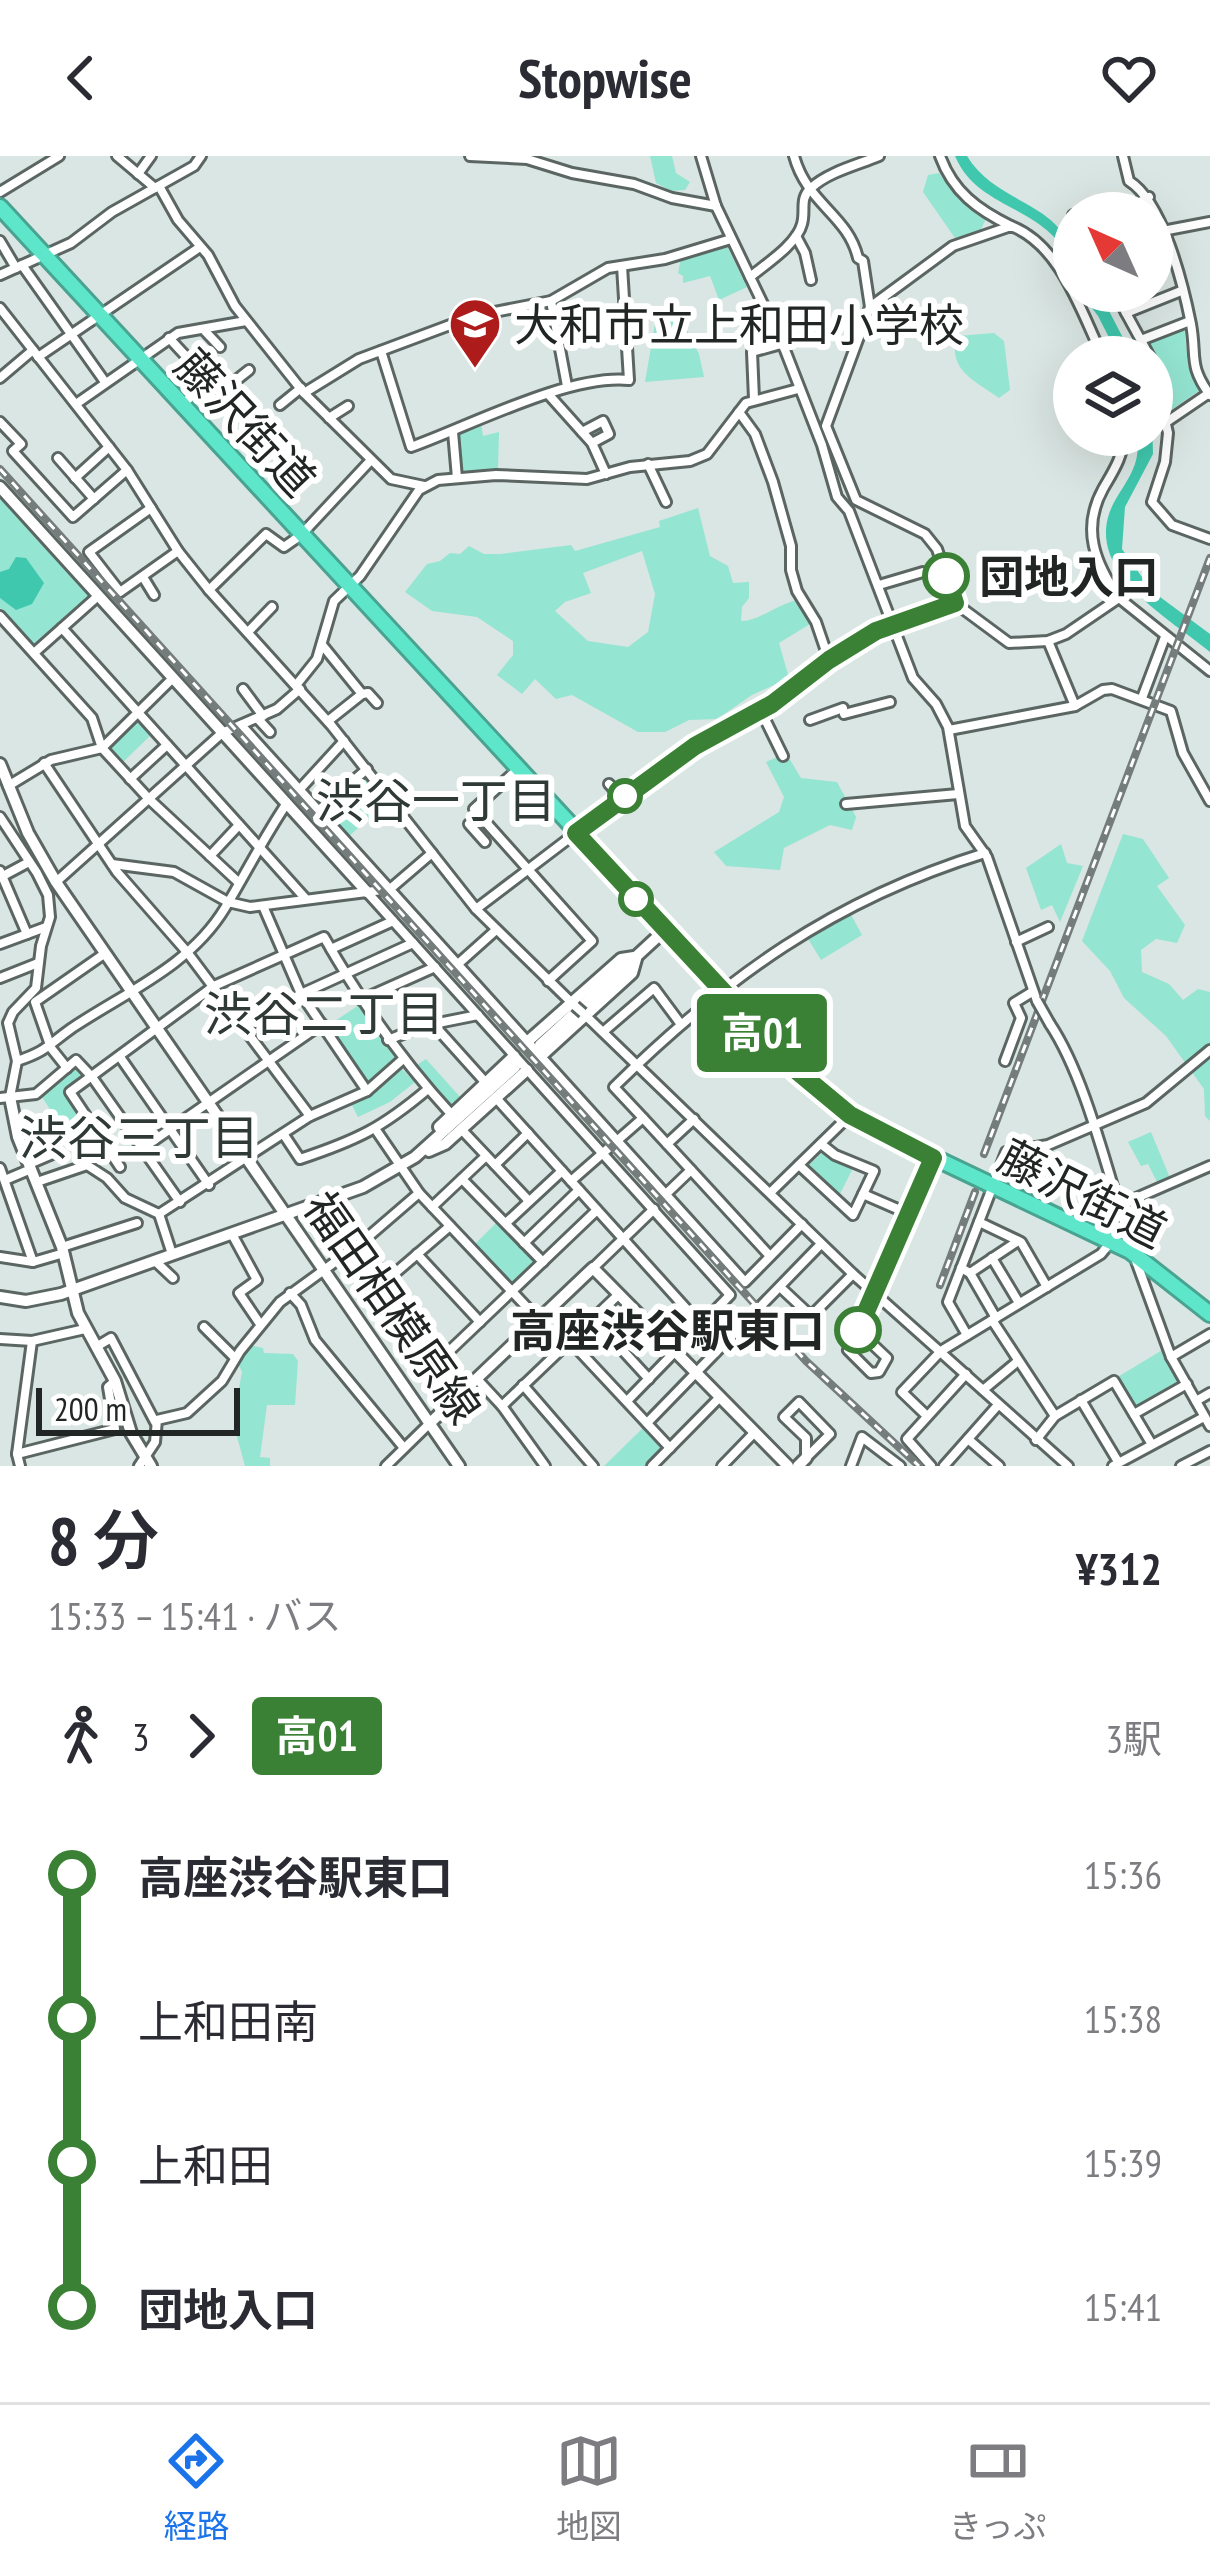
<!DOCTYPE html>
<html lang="ja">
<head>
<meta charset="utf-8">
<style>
	body { margin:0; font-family:"PT Sans Narrow","Noto Sans JP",sans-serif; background:#f7f7f7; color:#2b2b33; height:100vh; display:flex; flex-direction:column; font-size:45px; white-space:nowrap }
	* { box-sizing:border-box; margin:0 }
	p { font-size:39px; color:#7c7c81 }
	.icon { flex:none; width:66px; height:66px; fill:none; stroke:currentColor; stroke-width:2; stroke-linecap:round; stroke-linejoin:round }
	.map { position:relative; height:1310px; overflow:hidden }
	.drawer { display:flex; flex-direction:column; background:#fff; flex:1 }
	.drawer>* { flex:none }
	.badge { padding:0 24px; border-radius:9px; font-size:42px; line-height:78px }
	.needle { width:78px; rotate:315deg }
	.fabs { position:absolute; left:1053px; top:36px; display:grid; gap:24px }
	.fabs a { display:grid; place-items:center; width:120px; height:120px; border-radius:50%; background:#fff; box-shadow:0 12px 48px #0002; font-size:60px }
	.scale { position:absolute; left:36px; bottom:30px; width:204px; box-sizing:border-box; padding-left:12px; border:6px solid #212625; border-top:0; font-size:33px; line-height:42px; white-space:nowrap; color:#212625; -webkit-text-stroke:9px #fff; paint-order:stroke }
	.map>.badge { position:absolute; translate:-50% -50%; box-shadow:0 0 0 6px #fff }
	.legs { display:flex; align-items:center; gap:18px; height:132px; padding:0 48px; font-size:39px }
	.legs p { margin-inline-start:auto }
	.head { display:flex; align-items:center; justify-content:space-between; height:204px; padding:0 48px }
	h1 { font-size:66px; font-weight:600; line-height:90px }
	ul { padding:0 48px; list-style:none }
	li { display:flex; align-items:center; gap:42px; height:144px; font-size:45px }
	li i { display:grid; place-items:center; width:18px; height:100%; margin:0 15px; background:currentColor }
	li i::after { content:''; width:30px; height:30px; margin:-15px; border:9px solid; border-radius:50%; background:#fff }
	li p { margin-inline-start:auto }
	li:first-child i { background:linear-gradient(#0000 50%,currentColor 0) }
	li:last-child i { background:linear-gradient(currentColor 50%,#0000 0) }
	header { display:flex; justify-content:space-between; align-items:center; height:156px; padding:0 48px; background:#fff; font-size:54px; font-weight:600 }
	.tab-bar { display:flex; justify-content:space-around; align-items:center; height:168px; border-top:3px solid #e1e1e2; background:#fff; font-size:33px; color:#7c7c81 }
	.tab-bar a { display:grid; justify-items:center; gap:6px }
	.tab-bar .selected { color:#1a73e8 }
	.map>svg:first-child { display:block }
</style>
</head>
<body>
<header><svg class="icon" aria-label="back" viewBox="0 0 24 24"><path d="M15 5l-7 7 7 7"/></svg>Stopwise<svg class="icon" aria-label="heart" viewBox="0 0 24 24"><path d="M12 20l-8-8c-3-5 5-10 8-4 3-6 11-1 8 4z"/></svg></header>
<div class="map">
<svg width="1210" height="1310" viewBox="0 0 1210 1310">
	<rect width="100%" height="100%" fill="#dae6e3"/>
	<!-- green -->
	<g fill="#94e5d2" fill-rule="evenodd">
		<polygon points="650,0 672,0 676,17 690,26 685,34 671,35 656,27"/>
		<polygon points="939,17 958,42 986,63 980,75 955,82 923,36 928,19"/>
		<polygon points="726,88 747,131 719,144 710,120 683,127 683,120 678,117 681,102"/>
		<polygon points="656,162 681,162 699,198 704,221 645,226"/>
		<polygon points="1184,169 1188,210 1200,234 1171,254 1164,219 1147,184"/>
		<path d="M994,177L1004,185L1010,234L999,242C974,224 947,214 957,180Z"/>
		<polygon points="481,267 483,280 499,276 498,313 460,316 456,275"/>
		<polygon points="5,339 95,441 36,492 0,452 0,344"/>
		<path d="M698,352L710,400L728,410L733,427L749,426V442L742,451L741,465C757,466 778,448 797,444L810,468L779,487L789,522L752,539L717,563L689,564L665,576H638L572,539L556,543L535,523L522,538L497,519L513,499V485L477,461L432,455L405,436L427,408L440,405L450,397L460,398L469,390L484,398H501L571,389L575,395L660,371L659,365ZM642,395L655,438L648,476L628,491L588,485L555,455L565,446L591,437L583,417Z"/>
		<polygon points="138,562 152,578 121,608 110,591"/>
		<polygon points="786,597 801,622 837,626 856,661 852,674 830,669 784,692 780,714 726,710 714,696 779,656 784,641 766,606"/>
		<polygon points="367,618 388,645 347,682 324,652"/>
		<polygon points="1123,678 1143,683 1169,722 1157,730 1185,769 1177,787 1156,783 1141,794 1142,816 1169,828 1183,844 1198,833 1210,836 1210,965 1205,960 1204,933 1166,880 1124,842 1110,815 1082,785"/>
		<polygon points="1061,688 1067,707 1083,710 1060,766 1052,749 1041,754 1026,712"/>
		<polygon points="848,753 862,779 821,804 805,778"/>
		<polygon points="359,849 395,902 366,929 326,871"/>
		<polygon points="426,903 460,941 449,952 412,912"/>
		<polygon points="77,910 86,924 64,939 97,985 78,996 42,941"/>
		<polygon points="402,913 415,926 390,946 358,961 351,947 376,936"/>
		<polygon points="1151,976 1170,1022 1158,1028 1148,1008 1141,1010 1128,986"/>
		<polygon points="1051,991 1062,1013 1043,1021 1035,1003 1027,1004 1025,997"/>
		<polygon points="822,997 853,1012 837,1044 806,1012"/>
		<polygon points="496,1067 535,1107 512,1131 472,1091"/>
		<polygon points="249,1189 263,1192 264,1197 293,1198 298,1205 295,1249 267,1249 260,1301 270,1302 270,1310 245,1310 236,1277 240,1254 236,1248 242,1216 237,1205"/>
		<polygon points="1164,1193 1181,1227 1134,1254 1116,1222"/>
		<polygon points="644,1271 665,1292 647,1310 604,1310"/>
	</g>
	<!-- water -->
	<g fill="#40c8ae">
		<path d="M955,0H967C999,53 1074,45 1074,117C1069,106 1064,92 1056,83C1025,49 974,46 955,0Z"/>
		<polygon points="1079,135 1103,135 1108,153 1133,201 1119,201 1098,160"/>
		<path d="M1152,262L1153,298L1125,351L1122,393L1152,435L1210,478V496C1172,464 1089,419 1109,358C1115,340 1129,326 1135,308C1138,299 1138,288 1139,279H1152Z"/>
		<polygon points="16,401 26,402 44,427 32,448 16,454 0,442 0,416 9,413"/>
	</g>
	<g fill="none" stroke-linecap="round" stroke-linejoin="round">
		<!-- street casing -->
		<g stroke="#5b6663" stroke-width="14">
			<g id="street">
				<polyline points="117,0 155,32"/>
				<polyline points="470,0 527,3 572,17 634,28 672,42 716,50"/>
				<polyline points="701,0 716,50 785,194 822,289 837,341 849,355 913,522 936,548 948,571 965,670 987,701 1037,845"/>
				<path d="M794,0C807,48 848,59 858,102L863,105L870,151"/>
				<path d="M940,0C953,36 978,54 1011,70"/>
				<path d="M1123,0L1129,25C1163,46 1183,128 1191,168C1197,201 1188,209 1210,239"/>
				<polyline points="138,18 151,0"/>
				<polyline points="159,30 178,64 208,99 235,150 304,237 391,323 424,330"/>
				<polyline points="0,36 59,0"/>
				<polyline points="1119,57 1149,41"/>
				<polyline points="1073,59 1074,61"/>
				<polyline points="1152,77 1210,66"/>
				<polyline points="796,80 805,97 811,124"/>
				<polyline points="0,85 16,112"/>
				<polyline points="22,109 105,226"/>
				<polyline points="0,119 71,87 112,56 194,10 201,0"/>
				<path d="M750,121C766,108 797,88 802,68C806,54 799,43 811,32C828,16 857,9 879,0"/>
				<polyline points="1114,135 1150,201"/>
				<polyline points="551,145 567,230"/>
				<polyline points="0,152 127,314 178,395 209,434 331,569 476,753 574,849"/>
				<polyline points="1126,157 1181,135"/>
				<polyline points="204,174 220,191"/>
				<polyline points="169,182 220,237 249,214"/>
				<polyline points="1141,184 1190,165"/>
				<path d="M381,195L411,291C472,269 569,218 629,224L622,110"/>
				<polyline points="38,201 200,91"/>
				<path d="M1103,201C1081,156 1061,89 1011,70L953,90L870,151L826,270L856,344L925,378L937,393L955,447L1009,487L1048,485L1066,478L1119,442C1095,407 1081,373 1103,333C1114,314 1123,301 1124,279"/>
				<polyline points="1152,208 1168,277 1165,306 1152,346 1172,369 1210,383"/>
				<polyline points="0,222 33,194"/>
				<polyline points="304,237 359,203 474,160 551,145 608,112 665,103 731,83"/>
				<polyline points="549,239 592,287 606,318"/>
				<polyline points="754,243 752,196 781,188"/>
				<polyline points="76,248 178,177 246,165"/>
				<polyline points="183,248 208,225"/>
				<polyline points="280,249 301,232"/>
				<polyline points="739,256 755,278 773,326 791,390 791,414 797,435 816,466 829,504"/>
				<polyline points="329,262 348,250"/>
				<polyline points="1168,265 1209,237"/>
				<polyline points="0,266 21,288 13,295 73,361 127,314"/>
				<polyline points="453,276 457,322"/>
				<polyline points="582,276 603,265 609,278 592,287"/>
				<polyline points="58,302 94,343"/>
				<polyline points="648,308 666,346"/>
				<polyline points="75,322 109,291"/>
				<polyline points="151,352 89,396 120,436 178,395"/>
				<polyline points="143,421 154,439"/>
				<polyline points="879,429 923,416"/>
				<polyline points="209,434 266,378 284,391 301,379 371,304"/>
				<polyline points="1119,442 1210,515"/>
				<polyline points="0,460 92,562 102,592 149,643 237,725"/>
				<polyline points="62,472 305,742"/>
				<polyline points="248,476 272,451"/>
				<polyline points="1048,485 1075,550"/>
				<polyline points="323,490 362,538 328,565"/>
				<polyline points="34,497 98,440"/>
				<polyline points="297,528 317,503 334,445 360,420 419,334 438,324 496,319 587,323 630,311 690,305 707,298 746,247 798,233"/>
				<polyline points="243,533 263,560"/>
				<polyline points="362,538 368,537 377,547"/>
				<polyline points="1142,542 1165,481"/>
				<polyline points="761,555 783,600"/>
				<polyline points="844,558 890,546"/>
				<polyline points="258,563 270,576"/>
				<polyline points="810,564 843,552"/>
				<polyline points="241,569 745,1126 802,1068"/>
				<polyline points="949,574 1075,550 1103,534 1112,533 1171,555 1183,597 1210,645"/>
				<polyline points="44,607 117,716 187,796 310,960"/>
				<polyline points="518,613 474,653 592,785 548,825"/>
				<polyline points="130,623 167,589"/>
				<polyline points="609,628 622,642"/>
				<polyline points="8,630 51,604 102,592 173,522"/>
				<polyline points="300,633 344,585"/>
				<polyline points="846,648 958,638"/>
				<polyline points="319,654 367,613"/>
				<polyline points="0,661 37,717 48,739 50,761 41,790 36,832 13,856 8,867 17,905 10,941"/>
				<polyline points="469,668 485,686"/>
				<polyline points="210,700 239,669"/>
				<polyline points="112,708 174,716 228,746 250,751 390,733 432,697"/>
				<polyline points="0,715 27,778"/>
				<polyline points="1,721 29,706"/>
				<polyline points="56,726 222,577 277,553 300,533"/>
				<polyline points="367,736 730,1139 627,1245"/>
				<polyline points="263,750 301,838 367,935"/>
				<polyline points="476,753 576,677"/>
				<polyline points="1016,786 1048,771"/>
				<polyline points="0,788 46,771"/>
				<polyline points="331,793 393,765"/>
				<polyline points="458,808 496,774"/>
				<polyline points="0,822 38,807"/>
				<polyline points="361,844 435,811"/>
				<polyline points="583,857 853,1118 1068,1310"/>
				<polyline points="433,868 486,927"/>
				<path d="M1050,868C1086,922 1107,1016 1128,1079L1125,1091"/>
				<polyline points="245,871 301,838 413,787"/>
				<polyline points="603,876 654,832 680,867"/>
				<polyline points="388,884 423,870 478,859"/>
				<polyline points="120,901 209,1029"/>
				<path d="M17,905C47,895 48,889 72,872C126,836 190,810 225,752C246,717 264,681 287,647"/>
				<polyline points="1005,905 1021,862 1014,847 1032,836"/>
				<polyline points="67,912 51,892 35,846 104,798"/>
				<polyline points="799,914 817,896 803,880"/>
				<polyline points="0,942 36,938 76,904 92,921 180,1046"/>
				<polyline points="496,942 701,1169"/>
				<path d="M643,962L614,931C726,821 833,744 985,697"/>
				<polyline points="461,973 529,1045"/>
				<polyline points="376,974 419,1037 539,1164"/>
				<path d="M284,979L300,1003C357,984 382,972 428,933"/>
				<polyline points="667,988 694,963"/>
				<polyline points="22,990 42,980"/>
				<polyline points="143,992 322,868"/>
				<polyline points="29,1008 57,996"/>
				<polyline points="495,1009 528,977"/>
				<polyline points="799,1009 853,1059 874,1015 835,999 821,988"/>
				<path d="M120,1011L70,936L214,830L324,781C361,846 401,904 452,959"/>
				<polyline points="0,1012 33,1106"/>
				<polyline points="691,1014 770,1100"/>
				<polyline points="462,1023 543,1106"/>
				<polyline points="5,1024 31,1013"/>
				<polyline points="571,1025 643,962 691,1014 666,1038"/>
				<polyline points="37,1026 87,1009 107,1022 125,1042 159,1058 172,1098"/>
				<polyline points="771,1036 850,959"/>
				<polyline points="863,1038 909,1058"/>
				<polyline points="1118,1050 1210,1010"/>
				<polyline points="432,1051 486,1000"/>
				<polyline points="159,1058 310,960 367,935 402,904"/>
				<polyline points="979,1066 1021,1086 1047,1131"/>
				<polyline points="506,1067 562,1015"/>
				<polyline points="232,1078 257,1124 239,1137 260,1168"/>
				<polyline points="361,1087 464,1236"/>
				<polyline points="524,1087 579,1034"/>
				<polyline points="62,1091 137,1067"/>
				<polyline points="417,1098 480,1166"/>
				<polyline points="0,1101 33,1106 64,1097"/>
				<polyline points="992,1102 1019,1147"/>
				<polyline points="155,1105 173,1122"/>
				<polyline points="1136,1105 1171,1201 1210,1270"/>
				<polyline points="593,1112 654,1053"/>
				<polyline points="961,1112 970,1117 996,1162"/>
				<polyline points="970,1117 1018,1085"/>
				<polyline points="387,1124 450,1070"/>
				<polyline points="780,1131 811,1160 853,1118"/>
				<polyline points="290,1137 301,1149 315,1184 404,1292"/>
				<polyline points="593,1162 649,1223"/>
				<polyline points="992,1164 1055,1260"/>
				<polygon points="862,1168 869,1185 887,1202 879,1216 871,1217 848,1194"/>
				<polyline points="204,1171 235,1202"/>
				<polyline points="967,1179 948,1146 1006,996 1048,989 1146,947 1210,894"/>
				<polyline points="0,1183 32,1185 85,1173"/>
				<polyline points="570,1185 670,1292"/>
				<polyline points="96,1191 111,1182 155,1266"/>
				<polyline points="1171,1201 1210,1178"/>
				<polyline points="441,1203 597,1054"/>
				<polyline points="477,1223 502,1250 545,1310"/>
				<polyline points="523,1229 593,1310"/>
				<polyline points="983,1234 1018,1205"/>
				<polyline points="1081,1244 1117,1304"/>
				<polyline points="1196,1245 1210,1237"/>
				<polygon points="799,1246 830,1278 806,1302 806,1282 784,1261"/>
				<polyline points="502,1250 618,1139"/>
				<polyline points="1134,1258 1187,1228"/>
				<polyline points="927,1260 902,1236 941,1195 1101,1098 1110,1087"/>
				<polyline points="647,1267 821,1088"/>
				<polyline points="968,1283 999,1310"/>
				<polyline points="1036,1284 1055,1260 1114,1225 1151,1287"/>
				<polyline points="17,1298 115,1273 108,1231 115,1225"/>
				<polyline points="20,1310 17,1298 32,1185"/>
				<polyline points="139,1310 155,1286 157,1264 187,1257 222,1225 240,1195 280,1146 361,1087 419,1037"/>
				<polyline points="386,1310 429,1268"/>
				<polyline points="652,1310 719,1242"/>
				<polyline points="722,1310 754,1277"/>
				<polyline points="851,1310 862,1281 900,1310"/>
				<polyline points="931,1310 907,1283 966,1218"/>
				<polyline points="944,1310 998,1249"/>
				<polyline points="1113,1310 1204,1261"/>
				<polyline points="1181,1310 1210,1295"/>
			</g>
		</g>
		<!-- secondary casing -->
		<g stroke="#5b6663" stroke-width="16">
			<g id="secondary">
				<polyline points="0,331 367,736"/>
				<polyline points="0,608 28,677 56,726 459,1310"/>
				<polyline points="576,677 695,590 771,548 829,504 876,475 955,447"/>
				<polyline points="527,886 621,803 634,801"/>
				<polyline points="540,889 665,774"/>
				<polyline points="541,900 632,817 636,803"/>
				<polyline points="10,941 18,981 62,1091 78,1157 115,1225 131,1277 151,1310"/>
				<polyline points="439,971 514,900"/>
				<polyline points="429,995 445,988 527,914"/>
				<polyline points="0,1141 26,1145 61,1138 363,1031 415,1001 515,911"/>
				<polyline points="862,1168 933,1002"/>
				<polyline points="429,1268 593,1112 788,1310"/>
				<polyline points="798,1310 806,1302"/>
			</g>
		</g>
		<!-- highway casing -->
		<g stroke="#49a391" stroke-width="20">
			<polyline id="highway" points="0,51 798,915 870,971 1130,1095 1210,1158"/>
		</g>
		<!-- street -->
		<use href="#street" stroke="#fff" stroke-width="8"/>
		<!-- secondary -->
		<use href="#secondary" stroke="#fff" stroke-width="10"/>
		<!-- highway -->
		<use href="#highway" stroke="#5ee6cb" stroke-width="14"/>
		<!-- rail casing -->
		<g stroke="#747d7b" stroke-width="8">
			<g id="rail">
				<polyline points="0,313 806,1205 919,1310"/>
				<polyline points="984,998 1210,402"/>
				<polyline points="940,1129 975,1036"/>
			</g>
		</g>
		<!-- rail -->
		<use href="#rail" stroke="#fff" stroke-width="3" stroke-dasharray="9" stroke-linecap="butt"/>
		<!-- street-bridge casing -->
		<g stroke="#5b6663" stroke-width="14" stroke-linecap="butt">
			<g id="street-bridge">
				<polyline points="1037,845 1050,868"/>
				<polyline points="575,850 583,857"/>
			</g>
		</g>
		<!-- street-bridge -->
		<use href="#street-bridge" stroke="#fff" stroke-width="8"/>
	</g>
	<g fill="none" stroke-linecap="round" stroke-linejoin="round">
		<!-- line-1 casing -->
		<g stroke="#fff" stroke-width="27">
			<polyline id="line-1" points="858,1174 933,1002 850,959 797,915 576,677 695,590 772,548 829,504 876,475 955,447 946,420"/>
		</g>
		<!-- line-1 -->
		<use href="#line-1" stroke="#3b8135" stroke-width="18"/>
	</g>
	<!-- icons -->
	<defs>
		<g id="school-pin" transform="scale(2.7)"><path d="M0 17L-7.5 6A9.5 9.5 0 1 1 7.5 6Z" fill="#ad1b1b" stroke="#fff"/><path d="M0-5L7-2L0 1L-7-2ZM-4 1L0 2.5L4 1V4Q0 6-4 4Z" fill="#fff"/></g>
	</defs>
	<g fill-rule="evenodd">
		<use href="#school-pin" x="475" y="168"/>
	</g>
	<!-- markers -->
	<g fill="#fff" stroke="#3b8135" stroke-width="6">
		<circle cx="946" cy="420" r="21"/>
		<circle cx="625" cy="640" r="15"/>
		<circle cx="636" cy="743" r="15"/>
		<circle cx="858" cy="1174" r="21"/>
	</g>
	<g text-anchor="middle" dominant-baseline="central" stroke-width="12" stroke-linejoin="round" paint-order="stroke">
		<!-- poi labels -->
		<g font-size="45" fill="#212625" stroke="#fff" text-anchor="start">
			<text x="514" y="168">大和市立上和田小学校</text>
		</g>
		<!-- street labels -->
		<g font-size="45" fill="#212625" stroke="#fff">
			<text transform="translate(246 266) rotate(47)">藤沢街道</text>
			<text transform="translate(1083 1037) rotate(27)">藤沢街道</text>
			<text transform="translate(393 1151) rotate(55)">福田相模原線</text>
		</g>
		<!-- stop labels -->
		<g font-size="45" font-weight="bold" fill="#212625" stroke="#fff" text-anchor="start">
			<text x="979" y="420">団地入口</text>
			<text x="825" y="1174" text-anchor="end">高座渋谷駅東口</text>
		</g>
		<!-- neighbourhood labels -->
		<g font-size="48" fill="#2f3936" stroke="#fff">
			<text x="436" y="644">渋谷一丁目</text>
			<text x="324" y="857">渋谷二丁目</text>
			<text x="139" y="981">渋谷三丁目</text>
		</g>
	</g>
</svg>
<div class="fabs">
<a><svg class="needle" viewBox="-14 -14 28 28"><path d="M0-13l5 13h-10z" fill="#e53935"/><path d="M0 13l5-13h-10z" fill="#7c7c81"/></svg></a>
<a><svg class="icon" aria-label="layers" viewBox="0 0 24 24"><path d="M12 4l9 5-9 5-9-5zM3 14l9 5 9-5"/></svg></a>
</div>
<div class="scale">200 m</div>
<b class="badge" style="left:762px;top:877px;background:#3b8135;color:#fff">高01</b>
</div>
<section class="drawer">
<div class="head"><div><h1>8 分</h1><p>15:33 – 15:41 · バス</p></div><b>¥312</b></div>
<div class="legs"><svg class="icon" aria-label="walk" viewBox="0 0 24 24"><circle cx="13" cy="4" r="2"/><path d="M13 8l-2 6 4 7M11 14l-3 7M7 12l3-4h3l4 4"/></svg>3<svg class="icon" aria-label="forward" viewBox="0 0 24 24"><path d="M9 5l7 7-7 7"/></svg><b class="badge" style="background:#3b8135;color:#fff">高01</b><p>3駅</p></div>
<ul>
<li><i style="color:#3b8135"></i><b>高座渋谷駅東口</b><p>15:36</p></li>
<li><i style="color:#3b8135"></i><span>上和田南</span><p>15:38</p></li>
<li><i style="color:#3b8135"></i><span>上和田</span><p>15:39</p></li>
<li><i style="color:#3b8135"></i><b>団地入口</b><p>15:41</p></li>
</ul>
</section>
<nav class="tab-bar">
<a class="selected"><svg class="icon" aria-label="directions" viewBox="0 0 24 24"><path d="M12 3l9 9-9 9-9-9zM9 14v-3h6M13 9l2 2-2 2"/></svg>経路</a>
<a><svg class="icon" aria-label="map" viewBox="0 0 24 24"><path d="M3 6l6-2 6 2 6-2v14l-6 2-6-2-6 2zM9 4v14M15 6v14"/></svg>地図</a>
<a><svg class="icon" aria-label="tickets" viewBox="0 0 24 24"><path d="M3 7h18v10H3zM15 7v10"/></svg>きっぷ</a>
</nav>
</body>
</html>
